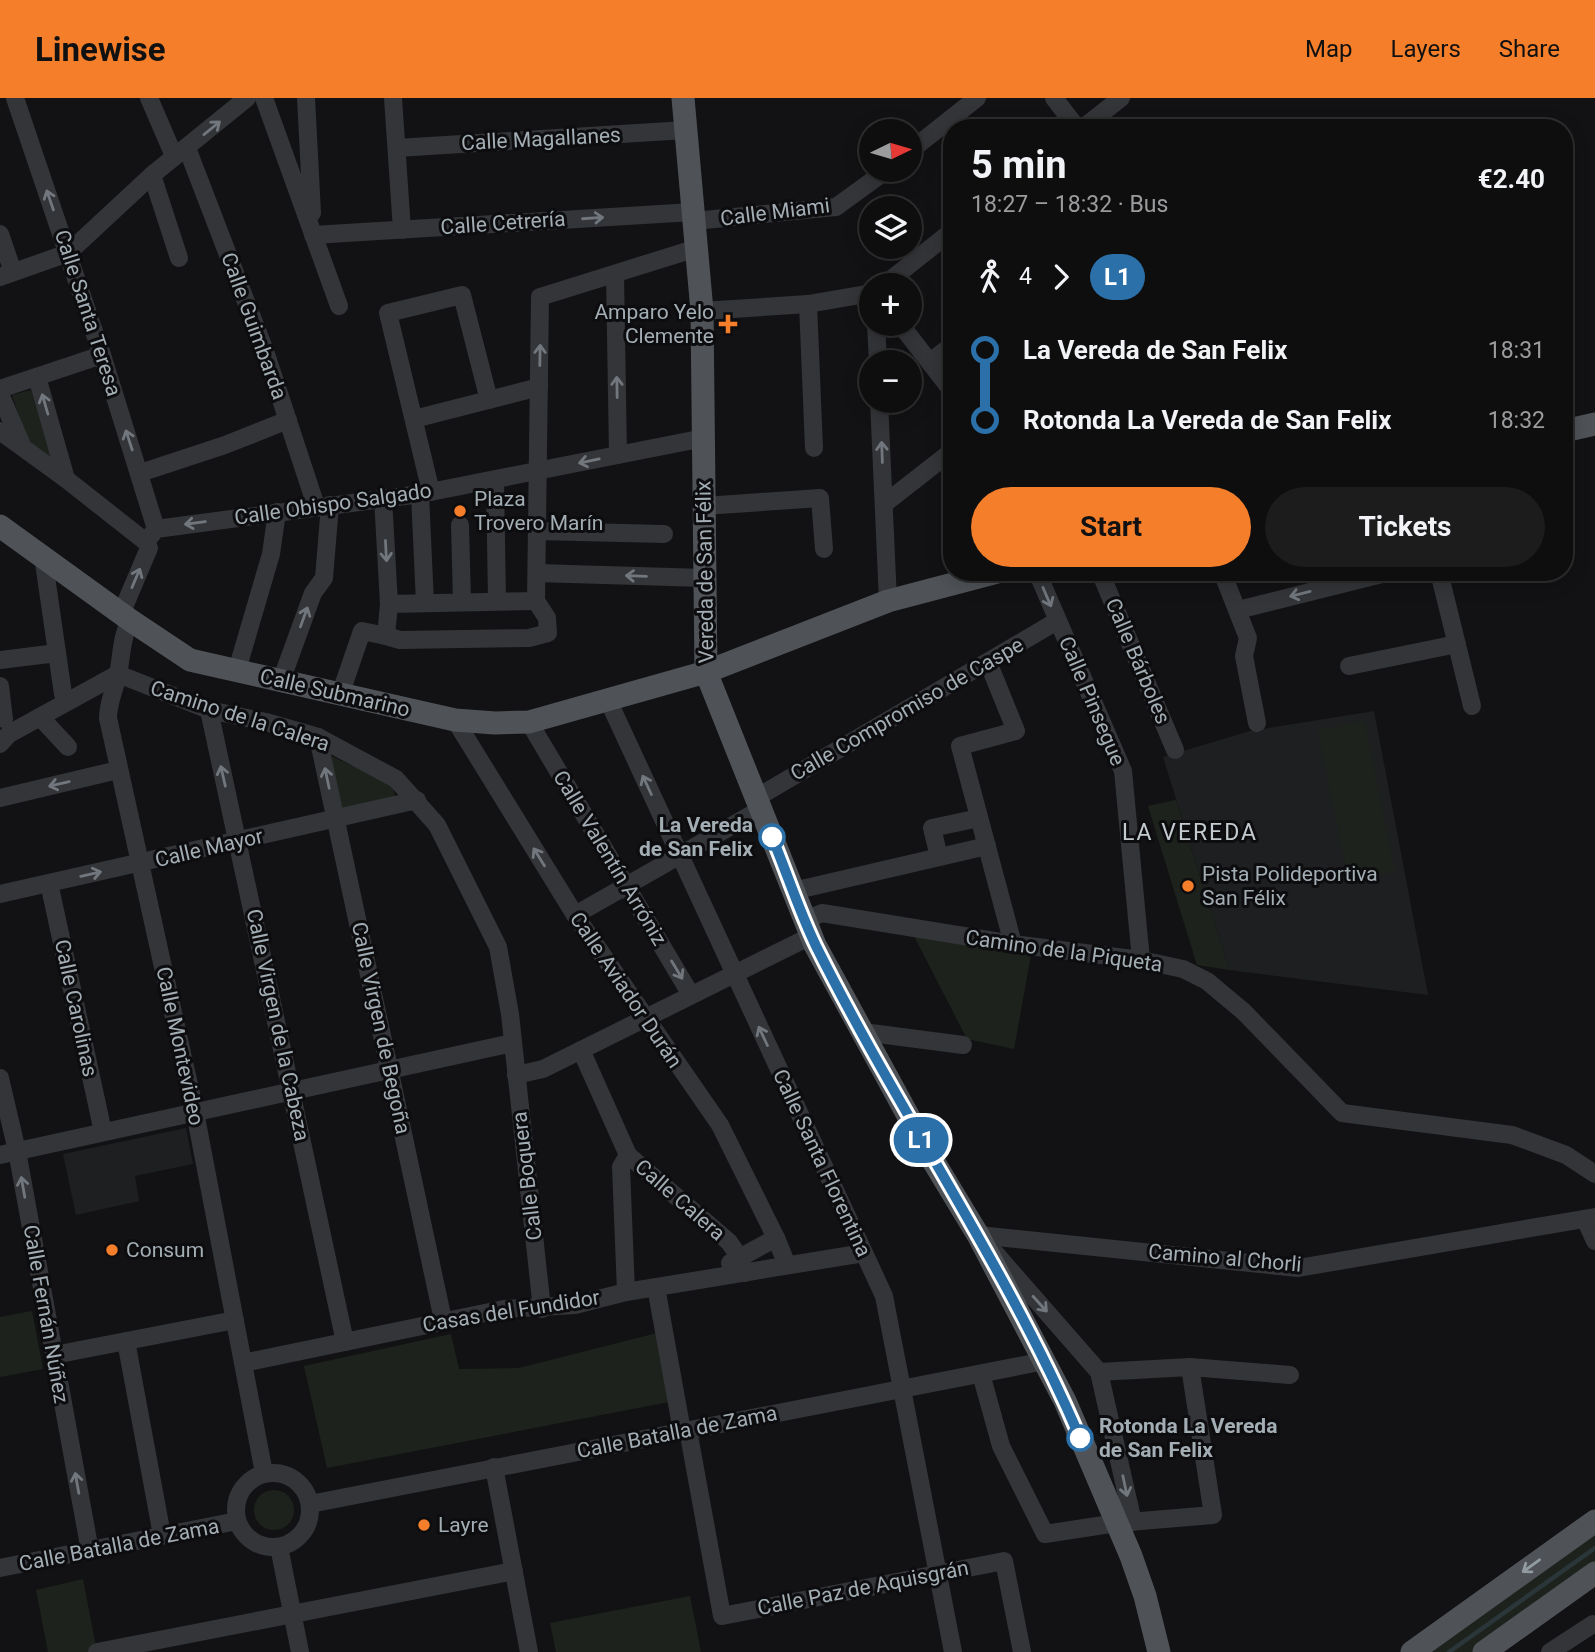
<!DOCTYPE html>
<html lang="en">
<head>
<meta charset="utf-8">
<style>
	body { margin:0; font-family:Roboto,sans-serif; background:#1c1c1d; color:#f1f3f6; height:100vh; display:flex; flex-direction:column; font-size:26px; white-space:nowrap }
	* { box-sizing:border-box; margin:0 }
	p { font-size:23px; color:#9b9c9e }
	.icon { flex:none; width:38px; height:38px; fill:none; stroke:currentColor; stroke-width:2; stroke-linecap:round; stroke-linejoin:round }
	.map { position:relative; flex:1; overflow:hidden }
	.sheet { position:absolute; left:943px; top:21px; width:630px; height:462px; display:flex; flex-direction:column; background:#0e0e0f; border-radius:28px; box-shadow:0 4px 18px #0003,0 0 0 2px #2e2e2f }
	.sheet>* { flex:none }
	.badge { padding:0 14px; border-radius:23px; font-size:24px; line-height:46px }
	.needle { width:46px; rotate:85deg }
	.buttons { position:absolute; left:859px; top:21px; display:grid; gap:14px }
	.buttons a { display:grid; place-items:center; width:63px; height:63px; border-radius:50%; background:#0e0e0f; box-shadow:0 4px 18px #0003,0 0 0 2px #2e2e2f; font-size:35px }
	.map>.badge { position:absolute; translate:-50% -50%; box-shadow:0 0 0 4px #fff }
	.legs { display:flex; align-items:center; gap:10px; height:77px; padding:0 28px; font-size:23px }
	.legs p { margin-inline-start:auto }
	.head { display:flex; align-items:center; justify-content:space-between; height:119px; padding:0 28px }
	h1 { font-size:38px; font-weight:700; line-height:52px }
	.button { display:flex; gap:14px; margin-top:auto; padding:14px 28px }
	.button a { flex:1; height:80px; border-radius:42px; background:#f47e29; color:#111; font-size:28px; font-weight:700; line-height:80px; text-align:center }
	.button a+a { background:#1c1c1d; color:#f1f3f6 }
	ul { padding:0 28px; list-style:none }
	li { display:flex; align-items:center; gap:24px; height:70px; font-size:26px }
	li i { display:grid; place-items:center; width:10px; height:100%; margin:0 9px; background:currentColor }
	li i::after { content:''; width:18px; height:18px; margin:-9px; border:5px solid; border-radius:50%; background:#0e0e0f }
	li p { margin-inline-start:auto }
	li:first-child i { background:linear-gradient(#0000 50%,currentColor 0) }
	li:last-child i { background:linear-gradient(currentColor 50%,#0000 0) }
	header { display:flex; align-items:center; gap:42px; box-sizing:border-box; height:98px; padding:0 35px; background:#f47e29; color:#111 }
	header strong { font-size:33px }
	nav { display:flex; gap:38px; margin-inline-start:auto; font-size:24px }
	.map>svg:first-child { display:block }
</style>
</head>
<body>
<header>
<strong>Linewise</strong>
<nav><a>Map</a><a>Layers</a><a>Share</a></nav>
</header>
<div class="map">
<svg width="1595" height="1554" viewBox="0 0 1595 1554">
	<rect width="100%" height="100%" fill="#121214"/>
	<!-- built -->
	<g fill="#1e1f21">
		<polygon points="1374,613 1428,897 1229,872 1163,659 1250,633"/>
		<polygon points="186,1030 193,1066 135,1078 139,1103 76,1117 63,1056"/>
	</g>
	<!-- green -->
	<g fill="#1d231c">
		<polygon points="31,292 52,363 27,342 12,297"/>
		<polygon points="1364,623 1395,774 1349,783 1318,632"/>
		<polygon points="331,658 392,686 395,699 341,711"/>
		<polygon points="1176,702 1229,872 1197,867 1148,708"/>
		<polygon points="914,838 1031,857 1014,951 967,941"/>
		<polygon points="32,1213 43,1271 0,1279 0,1219"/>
		<polygon points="661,1234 674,1303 327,1370 304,1268 451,1236 459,1271 519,1270"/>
		<circle cx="274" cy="1412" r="20"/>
		<polygon points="1595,1423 1595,1475 1484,1554 1412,1554"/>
		<polygon points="83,1481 97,1554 48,1554 36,1492"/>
		<polygon points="690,1498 701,1554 556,1554 550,1525"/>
	</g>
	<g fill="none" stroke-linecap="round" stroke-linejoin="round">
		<!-- stream -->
		<polyline stroke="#2a3639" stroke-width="4.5" points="1449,1554 1595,1450"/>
		<!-- minor -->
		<g stroke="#333539" stroke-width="18">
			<polyline points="15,0 102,257 156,431"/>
			<polyline points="149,0 174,58"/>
			<polyline points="264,0 339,208"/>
			<polyline points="306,0 312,115"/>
			<polyline points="393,0 402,132"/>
			<polyline points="1054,0 1077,30"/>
			<polyline points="1083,30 1121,0"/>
			<polyline points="187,50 265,253 316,408"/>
			<polyline points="397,50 686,32"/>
			<polyline points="910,53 977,0"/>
			<polyline points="152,77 179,160"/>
			<polyline points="694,123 836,109 887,72"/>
			<polyline points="0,136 13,174"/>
			<polyline points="313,137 693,114"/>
			<polyline points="615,176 618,357"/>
			<polyline points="0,179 68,155 152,77 247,0"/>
			<polyline points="884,187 952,133"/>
			<polyline points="808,206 814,350"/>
			<polyline points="702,213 808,206 872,195"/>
			<polyline points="876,226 878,264"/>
			<polyline points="900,226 952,293"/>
			<polyline points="930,264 952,247"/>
			<polyline points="37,279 66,381"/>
			<polyline points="0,291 102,257"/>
			<polyline points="0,296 21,345"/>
			<polyline points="879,303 888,503"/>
			<polyline points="414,321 539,289"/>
			<polyline points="0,333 66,381 146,444 156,431 420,396 704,340"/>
			<polyline points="140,375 225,347 288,322"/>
			<polyline points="495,382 497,503"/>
			<polyline points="431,394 388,215 462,197 489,302"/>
			<polyline points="420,396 425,505"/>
			<polyline points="884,406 952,353"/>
			<polyline points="704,408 820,400 824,451"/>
			<polyline points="460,427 462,504"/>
			<polyline points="537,433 664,436"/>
			<polyline points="43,458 63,596"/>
			<polyline points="1037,474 1123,673 1141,862"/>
			<polyline points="1100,474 1175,652"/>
			<polyline points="1222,474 1248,540 1244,558 1257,625"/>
			<polyline points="1439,474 1472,608"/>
			<polyline points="537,475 704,480"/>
			<polyline points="536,503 540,199 697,150"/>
			<polyline points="389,506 536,503"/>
			<polyline points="1238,512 1390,474"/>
			<polyline points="121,516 149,450 146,444"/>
			<path d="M130,522C121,540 122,558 118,576C115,591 108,604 108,620L195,1014L264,1375"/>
			<polyline points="386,538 400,542 529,540 548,535 547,520 536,503"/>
			<polyline points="0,562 57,555"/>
			<polyline points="988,564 1016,633 960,648 1013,846"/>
			<polyline points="1349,568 1457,546"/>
			<polyline points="237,572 271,456 277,414"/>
			<polyline points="118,576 209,612 266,624 318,639 396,681 437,727 498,849 510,916 542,1211"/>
			<polyline points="281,583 313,495 324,480 330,407"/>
			<polyline points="0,588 4,621"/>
			<polyline points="340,597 362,533 386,538 389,506 383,400"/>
			<polyline points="608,602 884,1198 953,1554"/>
			<polyline points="209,612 345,1244"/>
			<polyline points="41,620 68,649"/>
			<polyline points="455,622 575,817 720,1027 776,1140 787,1167"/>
			<polyline points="529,624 691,897"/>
			<polyline points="318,639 443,1222"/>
			<polyline points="0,646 9,636 118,576"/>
			<polyline points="0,700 118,672"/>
			<polyline points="756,700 1057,523"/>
			<polyline points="939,759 932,730 979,720"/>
			<polyline points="49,785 103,1034"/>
			<polyline points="793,793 987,748"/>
			<polyline points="0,796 417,702"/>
			<polyline points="575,817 761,711"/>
			<polyline points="805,822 822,815 1013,846 1141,862 1183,871 1207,883 1244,914 1342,1015 1512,1037 1566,1057 1595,1076"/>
			<polyline points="863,934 963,947"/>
			<polyline points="581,952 628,1057 729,1144 740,1160 745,1175"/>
			<polyline points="516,977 543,971 811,838"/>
			<polyline points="0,980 17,1053 90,1453"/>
			<polyline points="0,1057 512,945"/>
			<polyline points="1585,1121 1595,1143"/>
			<polyline points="978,1137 1298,1170 1595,1119"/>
			<polyline points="995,1155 1099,1274 1133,1424"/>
			<polyline points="730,1165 776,1140"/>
			<polyline points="656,1189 682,1333"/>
			<polyline points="626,1194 621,1069 628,1057"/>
			<polyline points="126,1243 162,1437"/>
			<polyline points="54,1257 235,1222"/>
			<polyline points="243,1265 504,1211 575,1207 626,1194 864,1155"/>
			<polyline points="1099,1274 1190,1269 1290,1277"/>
			<polyline points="981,1276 1001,1348 1045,1436 1117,1425 1213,1417 1190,1269"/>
			<polyline points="688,1332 722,1518 1004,1463 1022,1554"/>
			<polyline points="494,1369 529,1554"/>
			<circle cx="273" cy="1412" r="37"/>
			<polyline points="310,1406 1045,1263"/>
			<polyline points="279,1449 300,1554"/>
			<polyline points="0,1470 237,1423"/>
			<polyline points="97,1554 514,1473"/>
			<polyline points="1550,1554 1593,1526 1595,1527"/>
		</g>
		<!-- major -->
		<g stroke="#4f5358" stroke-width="23">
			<polyline points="683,0 702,213 706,574 815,847 929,1056 978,1137 1065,1303 1131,1458 1145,1498 1159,1554"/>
			<polyline points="1564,333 1595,326"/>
			<polyline points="0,428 130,522 190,562 455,622 495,625 529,624 706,574 888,503 998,474"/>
			<polyline points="1412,1554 1595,1423"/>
			<polyline points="1484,1554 1595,1475"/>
		</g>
	</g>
	<!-- one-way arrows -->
	<defs><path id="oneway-shaft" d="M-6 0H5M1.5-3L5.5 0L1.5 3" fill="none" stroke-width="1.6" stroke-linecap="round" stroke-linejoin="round" transform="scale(1.75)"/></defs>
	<g stroke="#71777d">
		<use href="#oneway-shaft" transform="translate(212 30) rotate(-39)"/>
		<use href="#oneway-shaft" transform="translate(50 102) rotate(-109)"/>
		<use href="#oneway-shaft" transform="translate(593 120) rotate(-4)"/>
		<use href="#oneway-shaft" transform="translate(540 257) rotate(-89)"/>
		<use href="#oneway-shaft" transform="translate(617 289) rotate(-91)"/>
		<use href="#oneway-shaft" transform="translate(45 306) rotate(-106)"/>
		<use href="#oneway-shaft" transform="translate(129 342) rotate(-108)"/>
		<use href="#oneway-shaft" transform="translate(882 354) rotate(-92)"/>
		<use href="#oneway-shaft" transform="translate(589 363) rotate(168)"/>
		<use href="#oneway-shaft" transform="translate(195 425) rotate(172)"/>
		<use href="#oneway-shaft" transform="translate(386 453) rotate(87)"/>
		<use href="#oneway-shaft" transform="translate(636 478) rotate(-178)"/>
		<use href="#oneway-shaft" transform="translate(136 480) rotate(-67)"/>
		<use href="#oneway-shaft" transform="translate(1300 496) rotate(166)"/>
		<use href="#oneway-shaft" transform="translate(1047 499) rotate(67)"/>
		<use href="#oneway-shaft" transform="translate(304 519) rotate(-70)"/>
		<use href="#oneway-shaft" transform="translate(223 678) rotate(-103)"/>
		<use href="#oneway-shaft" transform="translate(327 680) rotate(-102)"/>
		<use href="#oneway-shaft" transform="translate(59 686) rotate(167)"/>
		<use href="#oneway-shaft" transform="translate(647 687) rotate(-115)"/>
		<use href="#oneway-shaft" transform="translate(539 759) rotate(-122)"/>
		<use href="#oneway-shaft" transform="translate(91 776) rotate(-13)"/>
		<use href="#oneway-shaft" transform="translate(677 872) rotate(59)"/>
		<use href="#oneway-shaft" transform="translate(763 938) rotate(-115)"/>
		<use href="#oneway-shaft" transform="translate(23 1089) rotate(-100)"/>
		<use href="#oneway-shaft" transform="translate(1040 1206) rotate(48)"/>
		<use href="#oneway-shaft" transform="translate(77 1385) rotate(-100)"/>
		<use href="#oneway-shaft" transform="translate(1125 1388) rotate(78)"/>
	</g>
	<use stroke="#929ba2" href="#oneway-shaft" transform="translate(1531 1468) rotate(144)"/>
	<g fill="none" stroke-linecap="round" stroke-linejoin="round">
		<!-- line-1 casing -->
		<g stroke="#fff" stroke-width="16">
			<path id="line-1" d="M772,739C787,775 799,813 816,848C899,1015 1007,1169 1080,1340"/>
		</g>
		<!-- line-1 -->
		<use href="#line-1" stroke="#2b70a9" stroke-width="10"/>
	</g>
	<!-- markers -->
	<g fill="#f47e29" stroke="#0d0d0f" stroke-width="2.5">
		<path d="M724.5 215.5h7v7h7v7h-7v7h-7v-7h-7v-7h7z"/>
		<circle cx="460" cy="413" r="7"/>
		<circle cx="1188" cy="788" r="7"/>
		<circle cx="112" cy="1152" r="7"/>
		<circle cx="424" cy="1427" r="7"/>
	</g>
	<g fill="#fff" stroke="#2b70a9" stroke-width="3.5">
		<circle cx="772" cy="739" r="12"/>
		<circle cx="1080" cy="1340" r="12"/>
	</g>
	<g text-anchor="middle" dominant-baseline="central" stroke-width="6" stroke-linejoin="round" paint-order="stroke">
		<!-- street labels -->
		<g font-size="21" fill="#a3adb4" stroke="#0d0d0f">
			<text transform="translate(541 41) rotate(-3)">Calle Magallanes</text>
			<text transform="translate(775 114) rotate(-7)">Calle Miami</text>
			<text transform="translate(503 125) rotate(-4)">Calle Cetrería</text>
			<text transform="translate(88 215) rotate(72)">Calle Santa Teresa</text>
			<text transform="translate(254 228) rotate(70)">Calle Guimbarda</text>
			<text transform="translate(333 406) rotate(-8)">Calle Obispo Salgado</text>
			<text transform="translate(705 474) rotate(-91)">Vereda de San Félix</text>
			<text transform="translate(1138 563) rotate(67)">Calle Bárboles</text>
			<text transform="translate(335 595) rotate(13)">Calle Submarino</text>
			<text transform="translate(1092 603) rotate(67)">Calle Pinsegue</text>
			<text transform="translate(907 611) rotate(-30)">Calle Compromiso de Caspe</text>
			<text transform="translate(240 618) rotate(18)">Camino de la Calera</text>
			<text transform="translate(209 750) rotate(-13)">Calle Mayor</text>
			<text transform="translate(610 760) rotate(59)">Calle Valentín Arróniz</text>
			<text transform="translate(1064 853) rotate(8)">Camino de la Piqueta</text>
			<text transform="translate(626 892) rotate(56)">Calle Aviador Durán</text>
			<text transform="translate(76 910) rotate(78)">Calle Carolinas</text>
			<text transform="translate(278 927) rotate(78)">Calle Virgen de la Cabeza</text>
			<text transform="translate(381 930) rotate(78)">Calle Virgen de Begoña</text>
			<text transform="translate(180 948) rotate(78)">Calle Montevideo</text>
			<text transform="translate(822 1065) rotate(65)">Calle Santa Florentina</text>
			<text transform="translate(527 1078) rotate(-97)">Calle Boquera</text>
			<text transform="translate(680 1102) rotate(41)">Calle Calera</text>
			<text transform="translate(1225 1160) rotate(5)">Camino al Chorli</text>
			<text transform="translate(511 1213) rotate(-9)">Casas del Fundidor</text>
			<text transform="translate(46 1216) rotate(80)">Calle Fernán Núñez</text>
			<text transform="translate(677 1334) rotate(-11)">Calle Batalla de Zama</text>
			<text transform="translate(119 1447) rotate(-11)">Calle Batalla de Zama</text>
			<text transform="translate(863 1490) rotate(-11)">Calle Paz de Aquisgrán</text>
		</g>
		<!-- poi labels -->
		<g font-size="21" fill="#a3adb4" stroke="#0d0d0f" text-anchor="start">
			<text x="714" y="214" text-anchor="end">Amparo Yelo<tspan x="714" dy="24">Clemente</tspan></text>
			<text x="474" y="401">Plaza<tspan x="474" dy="24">Trovero Marín</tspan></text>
			<text x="1202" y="776">Pista Polideportiva<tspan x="1202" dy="24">San Félix</tspan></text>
			<text x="126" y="1152">Consum</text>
			<text x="438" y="1427">Layre</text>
		</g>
		<!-- stop labels -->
		<g font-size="21" font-weight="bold" fill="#a3adb4" stroke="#0d0d0f" text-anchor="end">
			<text x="753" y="727">La Vereda<tspan x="753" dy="24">de San Felix</tspan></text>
			<text x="1099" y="1328" text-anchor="start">Rotonda La Vereda<tspan x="1099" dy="24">de San Felix</tspan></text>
		</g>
		<!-- neighbourhood labels -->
		<g font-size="23" letter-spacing="2" fill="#c4cbd0" stroke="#0d0d0f">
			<text x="1190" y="734">LA VEREDA</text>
		</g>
	</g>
</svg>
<div class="buttons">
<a><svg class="needle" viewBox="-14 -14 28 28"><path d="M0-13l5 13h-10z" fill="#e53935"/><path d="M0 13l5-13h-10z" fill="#9b9c9e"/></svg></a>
<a><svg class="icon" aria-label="layers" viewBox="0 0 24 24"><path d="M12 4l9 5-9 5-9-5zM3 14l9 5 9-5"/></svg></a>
<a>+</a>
<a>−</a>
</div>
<b class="badge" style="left:921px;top:1042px;background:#2b70a9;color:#fff">L1</b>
<section class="sheet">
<div class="head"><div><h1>5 min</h1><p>18:27 – 18:32 · Bus</p></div><b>€2.40</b></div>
<div class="legs"><svg class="icon" aria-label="walk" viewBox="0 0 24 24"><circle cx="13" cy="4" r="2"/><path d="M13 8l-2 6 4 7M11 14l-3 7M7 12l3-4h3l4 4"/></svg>4<svg class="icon" aria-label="forward" viewBox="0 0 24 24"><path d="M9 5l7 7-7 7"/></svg><b class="badge" style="background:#2b70a9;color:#fff">L1</b></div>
<ul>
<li><i style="color:#2b70a9"></i><b>La Vereda de San Felix</b><p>18:31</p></li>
<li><i style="color:#2b70a9"></i><b>Rotonda La Vereda de San Felix</b><p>18:32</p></li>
</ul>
<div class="button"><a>Start</a><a>Tickets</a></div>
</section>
</div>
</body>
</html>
